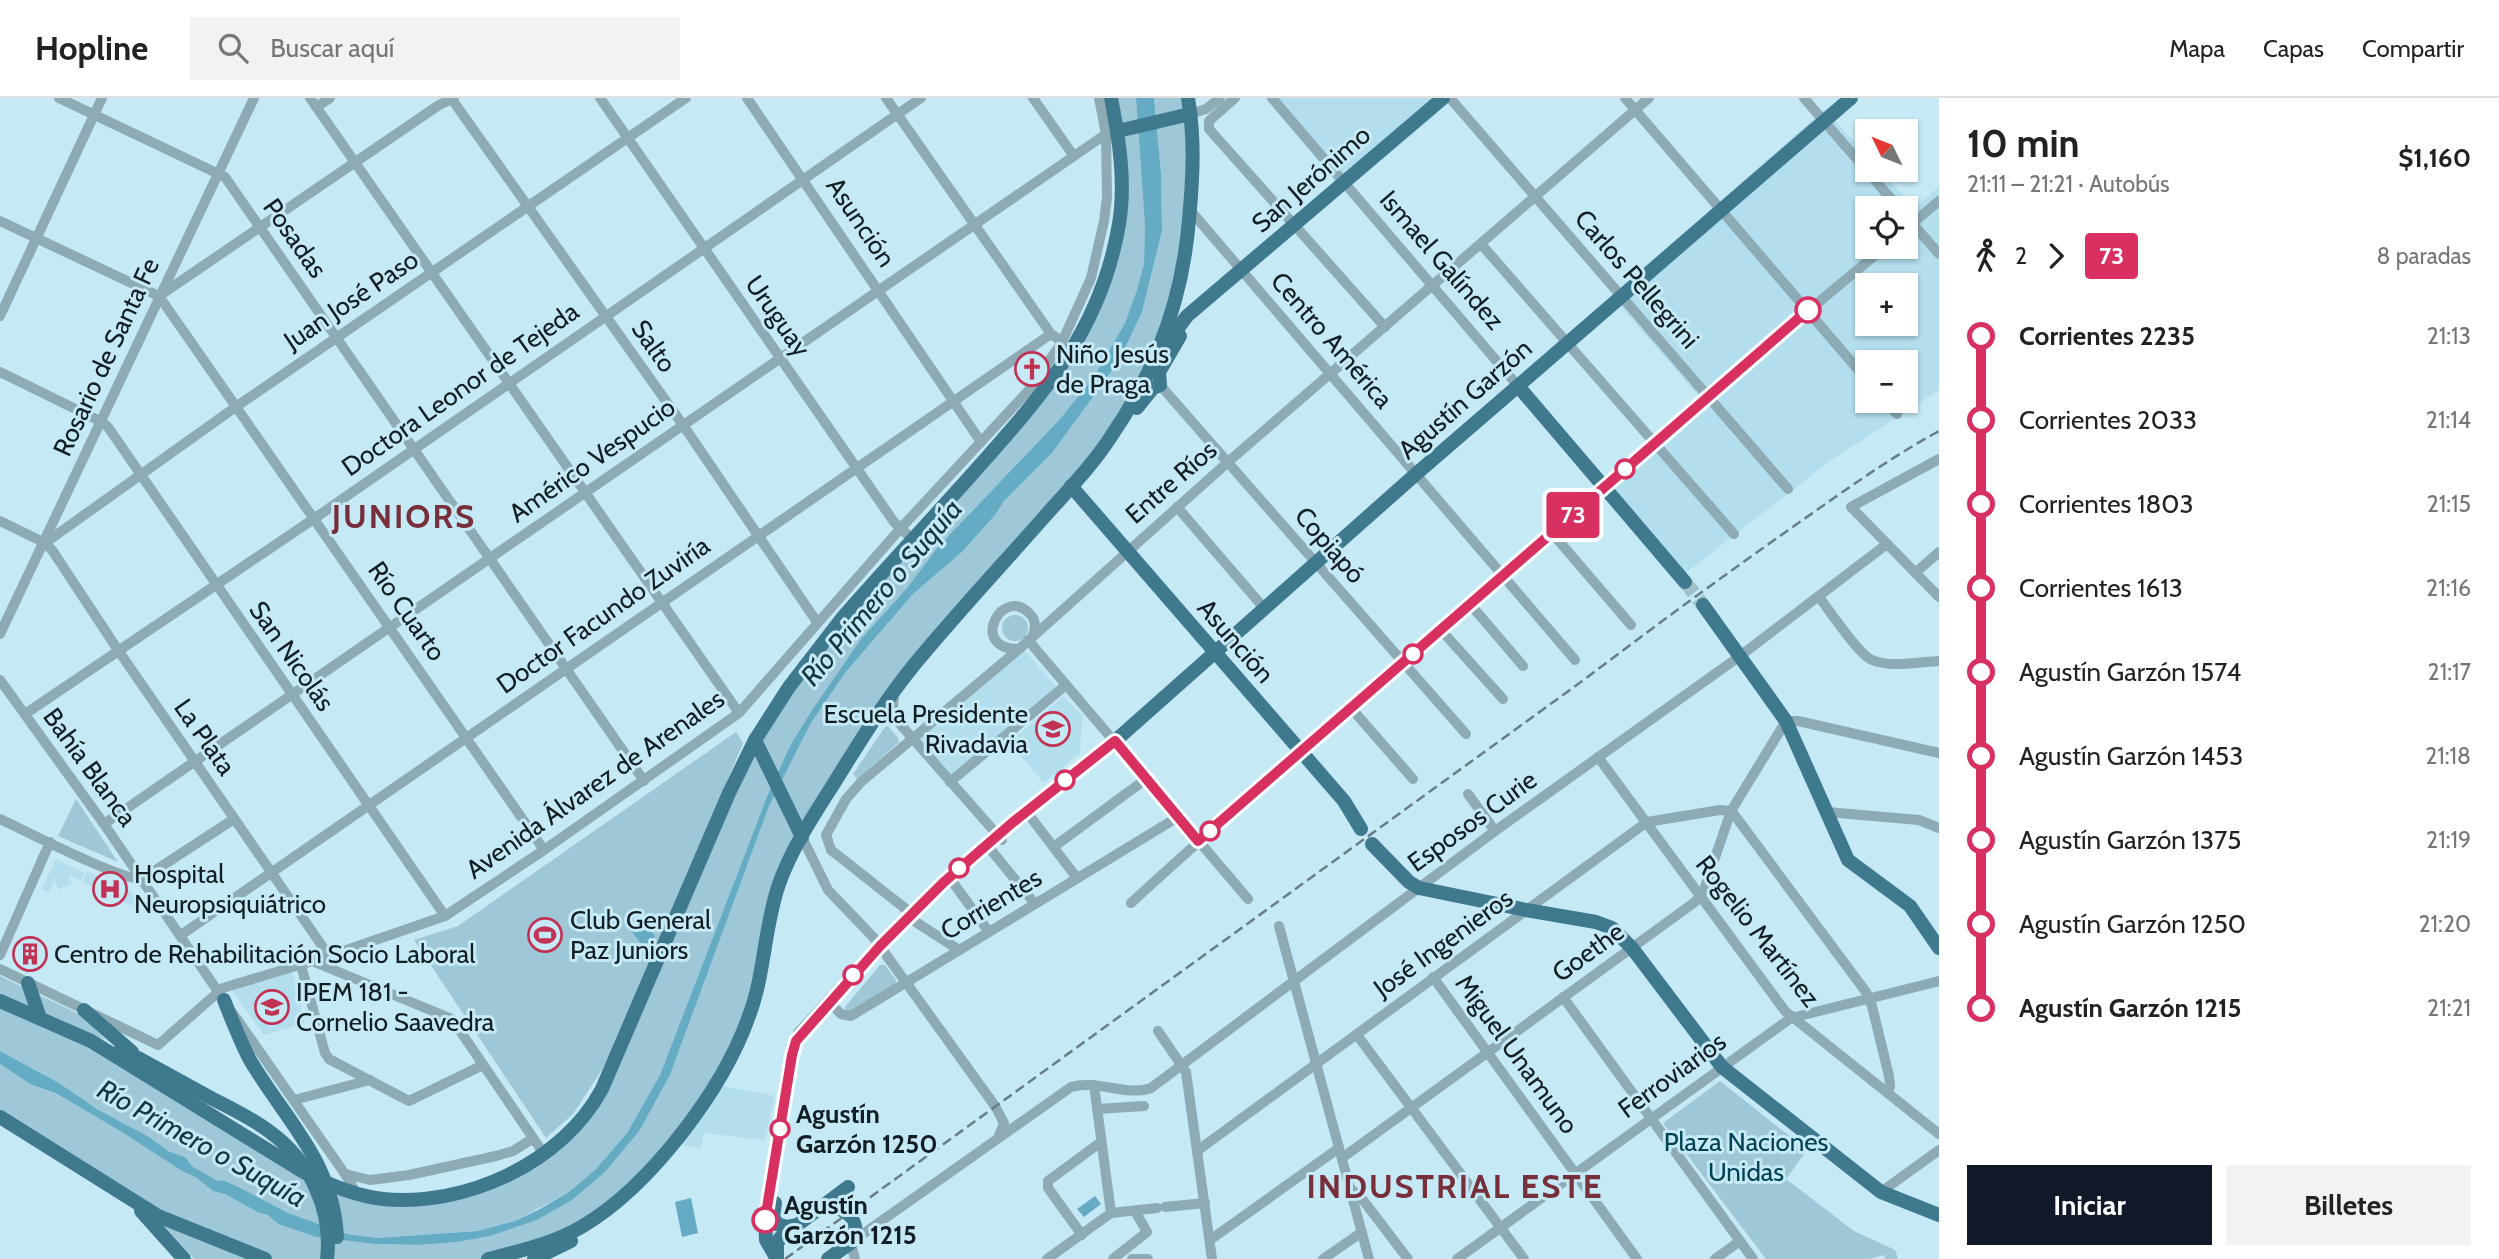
<!DOCTYPE html>
<html lang="es">
<head>
<meta charset="utf-8">
<style>
	body { margin:0; font-family:Cabin,sans-serif; background:#f2f2f2; color:#222; height:100vh; display:flex; flex-direction:column; font-size:26px; white-space:nowrap }
	* { box-sizing:border-box; margin:0 }
	p { font-size:23px; color:#767676 }
	.icon { flex:none; width:38px; height:38px; fill:none; stroke:currentColor; stroke-width:2; stroke-linecap:round; stroke-linejoin:round }
	.map { position:relative; flex:1; overflow:hidden }
	.details { display:flex; flex-direction:column; background:#fff; width:560px }
	.details>* { flex:none }
	.badge { padding:0 14px; border-radius:5px; font-size:24px; line-height:46px }
	.needle { width:46px; rotate:313deg }
	.tools { position:absolute; left:1855px; top:21px; display:grid; gap:14px }
	.tools a { display:grid; place-items:center; width:63px; height:63px; border-radius:0px; background:#fff; box-shadow:0 2px 5px #0004; font-size:35px }
	.map>.badge { position:absolute; translate:-50% -50%; box-shadow:0 0 0 4px #fff }
	.legs { display:flex; align-items:center; gap:10px; height:77px; padding:0 28px; font-size:23px }
	.legs p { margin-inline-start:auto }
	.headline { display:flex; align-items:center; justify-content:space-between; height:119px; padding:0 28px }
	h1 { font-size:38px; font-weight:800; line-height:52px }
	.primary-button { display:flex; gap:14px; margin-top:auto; padding:14px 28px }
	.primary-button a { flex:1; height:80px; border-radius:0px; background:#111827; color:#fff; font-size:28px; font-weight:800; line-height:80px; text-align:center }
	.primary-button a+a { background:#f2f2f2; color:#222 }
	ul { padding:0 28px; list-style:none }
	li { display:flex; align-items:center; gap:24px; height:84px; font-size:26px }
	li i { display:grid; place-items:center; width:10px; height:100%; margin:0 9px; background:currentColor }
	li i::after { content:''; width:18px; height:18px; margin:-9px; border:5px solid; border-radius:50%; background:#fff }
	li p { margin-inline-start:auto }
	li:first-child i { background:linear-gradient(#0000 50%,currentColor 0) }
	li:last-child i { background:linear-gradient(currentColor 50%,#0000 0) }
	header { display:flex; align-items:center; gap:42px; box-sizing:border-box; height:98px; padding:0 35px; background:#fff; border-bottom:2px solid #e0e0e0 }
	header strong { font-size:33px }
	nav { display:flex; gap:38px; margin-inline-start:auto; font-size:24px }
	.search { width:490px; height:63px; background:#f2f2f2; display:flex; align-items:center; gap:18px; box-sizing:border-box; padding:0 24px; border-radius:0px; color:#767676; font-size:26px }
	main { display:flex; flex:1; min-height:0 }
	.map>svg:first-child { display:block }
</style>
</head>
<body>
<header>
<strong>Hopline</strong>
<div class="search"><svg class="icon" aria-label="search" viewBox="0 0 24 24"><circle cx="10" cy="10" r="6"/><path d="M15 15l6 6"/></svg>Buscar aquí</div>
<nav><a>Mapa</a><a>Capas</a><a>Compartir</a></nav>
</header>
<main>
<div class="map">
<svg width="1939" height="1161" viewBox="0 0 1939 1161">
	<rect width="100%" height="100%" fill="#c6e9f6"/>
	<!-- built -->
	<g fill="#b2deee" fill-rule="evenodd">
		<polygon points="1265,0 1455,0 1344,94"/>
		<path d="M1825,11L1867,58V72H1880L1914,110L1939,89V292L1830,363L1675,483L1597,389L1700,300L1612,198ZM1867,110H1906V149H1867ZM1867,187H1906V226H1867ZM1867,264H1906V303H1867Z"/>
		<polygon points="1024,552 1057,590 951,680 919,642"/>
		<polygon points="1064,598 1082,618 1080,655 1044,685 1009,644"/>
		<polygon points="56,761 84,775 81,782 69,777 72,786 59,791 54,782 49,794 42,791"/>
		<polygon points="87,773 138,797 133,808 82,784"/>
		<polygon points="292,874 305,925 264,937 232,893"/>
		<polygon points="721,988 775,998 765,1042 704,1035 701,1050 680,1047 707,1013"/>
	</g>
	<!-- green -->
	<g fill="#9ec7d7">
		<polygon points="1111,0 1136,0 1145,128 1144,166 1137,192 1125,225 1094,279 1060,321 937,450 907,490 861,541 814,609 791,646 768,696 660,977 627,1035 595,1072 569,1094 515,1123 478,1133 377,1140 347,1136 288,1115 223,1082 218,1083 195,1071 185,1059 168,1053 149,1039 97,1011 59,985 0,953 0,903 91,943 336,1089 418,1101 510,1074 578,1026 767,621 1080,240 1119,125"/>
		<polygon points="1154,0 1188,0 1190,16 1181,177 1125,318 913,569 791,759 756,896 696,1016 596,1120 488,1161 265,1161 158,1118 0,1019 0,966 30,986 54,995 120,1032 182,1073 197,1080 214,1093 225,1096 259,1115 268,1117 278,1126 316,1139 375,1146 419,1147 457,1144 490,1138 537,1122 572,1102 605,1074 640,1032 670,977 769,708 811,625 845,575 913,496 962,454 995,417 1004,403 1052,355 1119,263 1142,214 1162,133 1161,75"/>
		<circle cx="1015" cy="530" r="13"/>
		<polygon points="888,628 898,640 899,644 857,681 853,676 885,629"/>
		<polygon points="736,634 743,645 611,958 573,1016 546,1040 414,842 458,828"/>
		<polygon points="76,701 118,764 58,738"/>
		<polygon points="880,867 885,867 896,882 895,887 849,915 847,914 845,909"/>
		<polygon points="0,878 83,918 106,942 0,899"/>
		<polygon points="1720,983 1807,1052 1786,1081 1854,1133 1895,1152 1898,1161 1885,1161 1884,1157 1869,1161 1766,1161 1663,1025"/>
		<polygon points="161,1124 255,1161 194,1161"/>
	</g>
	<!-- water -->
	<g fill="#64abc3">
		<polygon points="1136,0 1154,0 1161,75 1162,133 1142,214 1119,263 1052,355 1004,403 995,417 962,454 913,496 845,575 811,625 769,708 670,977 640,1032 605,1074 572,1102 537,1122 490,1138 457,1144 419,1147 375,1146 316,1139 278,1126 268,1117 259,1115 225,1096 213,1093 197,1080 182,1073 119,1032 55,995 30,986 0,966 0,953 59,985 97,1011 149,1039 168,1053 185,1059 193,1069 218,1083 223,1082 238,1089 288,1115 347,1136 377,1140 478,1133 515,1123 538,1112 569,1094 595,1072 627,1035 660,977 768,696 791,646 814,609 861,541 907,490 937,450 1060,321 1094,279 1125,225 1137,192 1144,166 1145,128"/>
		<polygon points="654,817 661,825 651,833 655,839 643,848 631,833"/>
		<polygon points="1095,1098 1101,1106 1084,1119 1077,1111"/>
		<polygon points="691,1100 698,1135 682,1139 675,1104"/>
	</g>
	<g fill="none" stroke-linecap="round" stroke-linejoin="round">
		<!-- major-tunnel -->
		<polyline stroke="#a2c0cc" stroke-width="14" stroke-dasharray="14 7" stroke-linecap="butt" points="1685,484 1703,507"/>
		<!-- minor -->
		<g stroke="#8daab5" stroke-width="10">
			<polyline points="59,0 225,79 644,683"/>
			<polyline points="310,0 739,615"/>
			<polyline points="451,0 683,327 817,524"/>
			<polyline points="600,0 894,424 926,454"/>
			<polyline points="747,0 981,344"/>
			<polyline points="886,0 1051,236 1057,240"/>
			<polyline points="1033,0 1073,57"/>
			<polyline points="1235,0 1209,23 1209,31 1385,229"/>
			<polyline points="1272,0 1518,288"/>
			<polyline points="1450,0 1788,391"/>
			<polyline points="1625,0 1867,282"/>
			<polyline points="1804,0 1899,110"/>
			<polyline points="316,9 330,0"/>
			<polyline points="1190,16 1206,11 1220,0"/>
			<polyline points="1190,112 1575,562"/>
			<polyline points="1906,118 1939,156"/>
			<polyline points="0,123 159,198 544,752"/>
			<polyline points="1906,131 1939,103"/>
			<polyline points="1481,146 1734,436"/>
			<polyline points="159,198 439,7 454,0"/>
			<polyline points="0,218 102,0"/>
			<polyline points="0,274 102,324 108,329 445,818"/>
			<polyline points="1160,287 1466,636"/>
			<polyline points="1885,303 1897,316"/>
			<polyline points="1939,361 1851,409 1939,499"/>
			<polyline points="1177,409 1264,510"/>
			<polyline points="0,423 45,445 52,452 118,552 329,858"/>
			<polyline points="1552,435 1631,527"/>
			<polyline points="45,445 237,308 686,0"/>
			<polyline points="1915,475 1939,454"/>
			<path d="M1819,499C1830,513 1858,556 1872,562C1891,570 1919,564 1939,563"/>
			<polyline points="1470,506 1523,568"/>
			<polyline points="1441,532 1503,601"/>
			<polyline points="0,536 254,0"/>
			<polyline points="1028,542 1248,801"/>
			<path d="M1019,551C967,551 1003,486 1030,516C1036,522 1036,529 1033,537"/>
			<polyline points="0,582 104,726 221,898"/>
			<polyline points="894,596 893,610 900,626 1002,742"/>
			<polyline points="1351,610 1413,681"/>
			<polyline points="25,616 315,420 921,0"/>
			<polyline points="1598,659 1785,913 1939,1036"/>
			<polyline points="950,684 1066,587"/>
			<polyline points="1468,696 1495,733"/>
			<polyline points="1026,713 1077,780"/>
			<polyline points="1827,714 1919,722 1939,730"/>
			<path d="M0,721C26,733 120,782 142,781L234,721"/>
			<polyline points="104,726 1106,36"/>
			<polyline points="802,739 828,792 874,840 995,1008 1004,1025 999,1038"/>
			<polyline points="987,747 1035,806"/>
			<polyline points="1055,748 1146,681"/>
			<polyline points="949,779 989,834"/>
			<path d="M1131,805C1253,693 1379,586 1504,477C1630,367 1756,255 1885,149"/>
			<polyline points="911,815 831,752 826,737 846,701 861,684 1019,551 1228,364 1649,0"/>
			<polyline points="908,819 959,852"/>
			<polyline points="1279,828 1369,1161"/>
			<polyline points="181,837 1051,236"/>
			<polyline points="0,857 50,744"/>
			<polyline points="312,863 452,921 544,1056"/>
			<polyline points="301,867 325,955 329,961 409,1003 483,967"/>
			<polyline points="0,871 158,947 223,890 329,858 445,818 544,752 739,615 900,431 1029,292 1062,244 1091,180 1104,123 1107,100 1106,36 1099,0"/>
			<polyline points="1433,879 1637,1161"/>
			<polyline points="1563,899 1753,1161"/>
			<polyline points="829,904 841,916 851,918 1178,719"/>
			<polyline points="232,914 345,1076 353,1089 354,1095"/>
			<polyline points="1158,933 1186,974 1212,1161"/>
			<polyline points="1357,937 1524,1161"/>
			<polyline points="294,1002 370,982"/>
			<polyline points="1097,1011 1144,1008"/>
			<polyline points="1197,1053 1647,724 1720,712 1731,713 1736,719 1866,894 1872,908 1889,978 1890,988 1888,995"/>
			<polyline points="1342,1060 1695,804 1704,792 1731,713 1786,623 1798,623 1939,655"/>
			<polyline points="345,1076 370,1082 409,1077 496,1058 513,1053 532,1041"/>
			<polyline points="1351,1091 1363,1102 1408,1161"/>
			<polyline points="1881,1094 1939,1052"/>
			<polyline points="1165,1109 1205,1105"/>
			<polyline points="1111,1115 1157,1110"/>
			<polyline points="1082,1137 1048,1090 1048,1083 1101,1044"/>
			<polyline points="1210,1142 1339,1050"/>
			<path d="M853,1143L1071,989C1097,981 1126,999 1151,990L1495,733L1740,558L1887,446"/>
			<polyline points="853,1153 855,1161"/>
			<polyline points="1047,1161 1111,1115 1094,987"/>
			<polyline points="1113,1161 1147,1134 1135,1113"/>
			<polyline points="1132,1161 1148,1161"/>
			<polyline points="1323,1161 1362,1134"/>
			<polyline points="1457,1161 1791,920 1939,883"/>
			<polyline points="1715,1161 1740,1143"/>
		</g>
		<!-- major -->
		<g stroke="#3f798d" stroke-width="14">
			<polyline points="1118,33 1190,16"/>
			<polyline points="1167,245 1187,218 1443,0"/>
			<polyline points="1518,288 1685,484"/>
			<polyline points="1137,310 1153,290 1160,287 1159,274 1180,238"/>
			<polyline points="1071,388 1344,703 1361,731"/>
			<polyline points="1703,507 1786,623 1848,762 1910,808 1939,850"/>
			<polyline points="755,642 802,739"/>
			<polyline points="1372,746 1409,784 1419,790 1526,812 1596,824 1612,830 1632,850 1722,969 1881,1094 1939,1117"/>
			<polyline points="28,885 40,920"/>
			<path d="M224,902C232,922 240,943 250,962C286,1023 333,1063 337,1139"/>
			<path d="M0,903L91,943L302,1073C327,1086 355,1098 383,1101C466,1109 562,1065 602,991L729,695L755,642L789,589L843,519C886,470 931,422 974,374C1043,296 1101,233 1119,126C1126,84 1119,41 1111,0"/>
			<polyline points="84,912 132,954"/>
			<path d="M120,953L138,960C162,973 185,986 209,999C230,1010 252,1020 270,1034C310,1063 333,1112 327,1161"/>
			<polyline points="0,1019 158,1118 265,1161"/>
			<polyline points="775,1105 773,1119 777,1126 786,1129 796,1127"/>
			<path d="M819,1111C840,1104 863,1120 853,1143L828,1161"/>
			<polyline points="141,1113 184,1161"/>
			<path d="M488,1161C520,1153 555,1145 583,1128C650,1088 723,992 749,918C765,876 764,829 779,786C793,746 819,710 841,674C864,637 887,600 914,567C956,516 1002,467 1046,417C1068,392 1092,368 1110,340C1155,275 1183,200 1189,121C1193,80 1195,41 1188,0"/>
			<polyline points="534,1161 571,1143"/>
			<polyline points="777,1161 766,1142 765,1122 793,950 800,936 880,848 949,779 1026,713 1115,643 1416,376 1851,0"/>
			<polyline points="777,1161 777,1146 780,1140 848,1089"/>
		</g>
		<!-- rail -->
		<path stroke="#677e87" stroke-width="2.5" stroke-dasharray="10 5" stroke-linecap="butt" d="M785,1161L1585,581C1652,530 1719,481 1787,433C1837,398 1886,362 1939,333"/>
	</g>
	<g fill="none" stroke-linecap="round" stroke-linejoin="round">
		<!-- line-1 casing -->
		<g stroke="#fff" stroke-width="16">
			<polyline id="line-1" points="765,1122 792,957 796,943 880,848 944,784 1012,725 1115,643 1198,743 1808,212"/>
		</g>
		<!-- line-1 -->
		<use href="#line-1" stroke="#d93062" stroke-width="10"/>
	</g>
	<!-- icons -->
	<defs>
		<g id="church-ring" transform="scale(1.75)"><circle r="9.5" fill="#c6e9f6" stroke="#c23254" stroke-width="1.5"/><path d="M-1.2-6h2.4v3.5h3.3v2.4h-3.3V6h-2.4V-.1h-3.3v-2.4h3.3Z" fill="#c23254"/></g>
		<g id="school-ring" transform="scale(1.75)"><circle r="9.5" fill="#c6e9f6" stroke="#c23254" stroke-width="1.5"/><path d="M0-5L7-2L0 1L-7-2ZM-4 1L0 2.5L4 1V4Q0 6-4 4Z" fill="#c23254"/></g>
		<g id="hospital-ring" transform="scale(1.75)"><circle r="9.5" fill="#c6e9f6" stroke="#c23254" stroke-width="1.5"/><path d="M-5-5h3v3.5h4V-5h3V5h-3V1.5h-4V5h-3Z" fill="#c23254"/></g>
		<g id="stadium-ring" transform="scale(1.75)"><circle r="9.5" fill="#c6e9f6" stroke="#c23254" stroke-width="1.5"/><path d="M0-5a6.5 5 0 1 0 0 10a6.5 5 0 1 0 0-10ZM-3.5-1.8h7v3.6h-7Z" fill="#c23254"/></g>
		<g id="building-ring" transform="scale(1.75)"><circle r="9.5" fill="#c6e9f6" stroke="#c23254" stroke-width="1.5"/><path d="M-4-6H4V6H1V3H-1V6H-4ZM-2.5-4.3h1.7v1.8h-1.7ZM.8-4.3h1.7v1.8H.8ZM-2.5-1h1.7V.8h-1.7ZM.8-1h1.7V.8H.8Z" fill="#c23254"/></g>
	</defs>
	<g fill-rule="evenodd">
		<use href="#church-ring" x="1032" y="271"/>
		<use href="#school-ring" x="1053" y="631"/>
		<use href="#hospital-ring" x="110" y="791"/>
		<use href="#stadium-ring" x="545" y="837"/>
		<use href="#building-ring" x="30" y="856"/>
		<use href="#school-ring" x="272" y="909"/>
	</g>
	<!-- markers -->
	<g fill="#fff" stroke="#d93062" stroke-width="3.5">
		<circle cx="1808" cy="212" r="12"/>
		<circle cx="1625" cy="371" r="9"/>
		<circle cx="1413" cy="556" r="9"/>
		<circle cx="1065" cy="682" r="9"/>
		<circle cx="1210" cy="733" r="9"/>
		<circle cx="959" cy="770" r="9"/>
		<circle cx="853" cy="877" r="9"/>
		<circle cx="780" cy="1031" r="9"/>
		<circle cx="765" cy="1122" r="12"/>
	</g>
	<g text-anchor="middle" dominant-baseline="central" stroke-width="6" stroke-linejoin="round" paint-order="stroke">
		<!-- street labels -->
		<g font-size="26" fill="#111e23" stroke="#c6e9f6">
			<text transform="translate(1311 81) rotate(-41)">San Jerónimo</text>
			<text transform="translate(861 124) rotate(56)">Asunción</text>
			<text transform="translate(295 140) rotate(55)">Posadas</text>
			<text transform="translate(1442 162) rotate(49)">Ismael Galíndez</text>
			<text transform="translate(1637 181) rotate(49)">Carlos Pellegrini</text>
			<text transform="translate(351 202) rotate(-34)">Juan José Paso</text>
			<text transform="translate(778 218) rotate(55)">Uruguay</text>
			<text transform="translate(1332 242) rotate(49)">Centro América</text>
			<text transform="translate(654 248) rotate(55)">Salto</text>
			<text transform="translate(106 259) rotate(-65)">Rosario de Santa Fe</text>
			<text transform="translate(460 291) rotate(-35)">Doctora Leonor de Tejeda</text>
			<text transform="translate(1465 301) rotate(-41)">Agustín Garzón</text>
			<text transform="translate(592 362) rotate(-35)">Américo Vespucio</text>
			<text transform="translate(1171 384) rotate(-41)">Entre Ríos</text>
			<text transform="translate(1330 447) rotate(49)">Copiapó</text>
			<text transform="translate(407 513) rotate(55)">Río Cuarto</text>
			<text transform="translate(603 517) rotate(-35)">Doctor Facundo Zuviría</text>
			<text transform="translate(1236 543) rotate(49)">Asunción</text>
			<text transform="translate(292 558) rotate(55)">San Nicolás</text>
			<text transform="translate(205 639) rotate(55)">La Plata</text>
			<text transform="translate(90 669) rotate(54)">Bahía Blanca</text>
			<text transform="translate(595 686) rotate(-35)">Avenida Álvarez de Arenales</text>
			<text transform="translate(1472 723) rotate(-36)">Esposos Curie</text>
			<text transform="translate(991 806) rotate(-31)">Corrientes</text>
			<text transform="translate(1758 833) rotate(52)">Rogelio Martínez</text>
			<text transform="translate(1443 845) rotate(-36)">José Ingenieros</text>
			<text transform="translate(1588 854) rotate(-36)">Goethe</text>
			<text transform="translate(1517 956) rotate(54)">Miguel Unamuno</text>
			<text transform="translate(1672 977) rotate(-36)">Ferroviarios</text>
		</g>
		<!-- poi labels -->
		<g font-size="26" fill="#111e23" stroke="#c6e9f6" text-anchor="start">
			<text x="1056" y="256">Niño Jesús<tspan x="1056" dy="30">de Praga</tspan></text>
			<text x="1028" y="616" text-anchor="end">Escuela Presidente<tspan x="1028" dy="30">Rivadavia</tspan></text>
			<text x="134" y="776">Hospital<tspan x="134" dy="30">Neuropsiquiátrico</tspan></text>
			<text x="570" y="822">Club General<tspan x="570" dy="30">Paz Juniors</tspan></text>
			<text x="54" y="856">Centro de Rehabilitación Socio Laboral</text>
			<text x="296" y="894">IPEM 181 -<tspan x="296" dy="30">Cornelio Saavedra</tspan></text>
		</g>
		<!-- stop labels -->
		<g font-size="26" font-weight="bold" fill="#111e23" stroke="#c6e9f6" text-anchor="start">
			<text x="796" y="1016">Agustín<tspan x="796" dy="30">Garzón 1250</tspan></text>
			<text x="784" y="1107">Agustín<tspan x="784" dy="30">Garzón 1215</tspan></text>
		</g>
		<!-- park labels -->
		<g font-size="26" fill="#004153" stroke="#c6e9f6">
			<text x="1746" y="1044">Plaza Naciones<tspan x="1746" dy="30">Unidas</tspan></text>
		</g>
		<!-- water labels -->
		<g font-size="28" font-style="italic" fill="#143642" stroke="#c6e9f6">
			<text transform="translate(881 494) rotate(-50)">Río Primero o Suquía</text>
			<text transform="translate(202 1045) rotate(29)">Río Primero o Suquía</text>
		</g>
		<!-- district labels -->
		<g font-size="33" font-weight="bold" letter-spacing="2" fill="#762f3b" stroke="#c6e9f6">
			<text x="404" y="418">JUNIORS</text>
			<text x="1455" y="1088">INDUSTRIAL ESTE</text>
		</g>
	</g>
</svg>
<div class="tools">
<a><svg class="needle" viewBox="-14 -14 28 28"><path d="M0-13l5 13h-10z" fill="#e53935"/><path d="M0 13l5-13h-10z" fill="#767676"/></svg></a>
<a><svg class="icon" aria-label="locate" viewBox="0 0 24 24"><circle cx="12" cy="12" r="6"/><path d="M12 2v4M12 18v4M2 12h4M18 12h4"/></svg></a>
<a>+</a>
<a>−</a>
</div>
<b class="badge" style="left:1573px;top:417px;background:#d93062;color:#fff">73</b>
</div>
<section class="details">
<div class="headline"><div><h1>10 min</h1><p>21:11 – 21:21 · Autobús</p></div><b>$1,160</b></div>
<div class="legs"><svg class="icon" aria-label="walk" viewBox="0 0 24 24"><circle cx="13" cy="4" r="2"/><path d="M13 8l-2 6 4 7M11 14l-3 7M7 12l3-4h3l4 4"/></svg>2<svg class="icon" aria-label="forward" viewBox="0 0 24 24"><path d="M9 5l7 7-7 7"/></svg><b class="badge" style="background:#d93062;color:#fff">73</b><p>8 paradas</p></div>
<ul>
<li><i style="color:#d93062"></i><b>Corrientes 2235</b><p>21:13</p></li>
<li><i style="color:#d93062"></i><span>Corrientes 2033</span><p>21:14</p></li>
<li><i style="color:#d93062"></i><span>Corrientes 1803</span><p>21:15</p></li>
<li><i style="color:#d93062"></i><span>Corrientes 1613</span><p>21:16</p></li>
<li><i style="color:#d93062"></i><span>Agustín Garzón 1574</span><p>21:17</p></li>
<li><i style="color:#d93062"></i><span>Agustín Garzón 1453</span><p>21:18</p></li>
<li><i style="color:#d93062"></i><span>Agustín Garzón 1375</span><p>21:19</p></li>
<li><i style="color:#d93062"></i><span>Agustín Garzón 1250</span><p>21:20</p></li>
<li><i style="color:#d93062"></i><b>Agustín Garzón 1215</b><p>21:21</p></li>
</ul>
<div class="primary-button"><a>Iniciar</a><a>Billetes</a></div>
</section>
</main>
</body>
</html>
